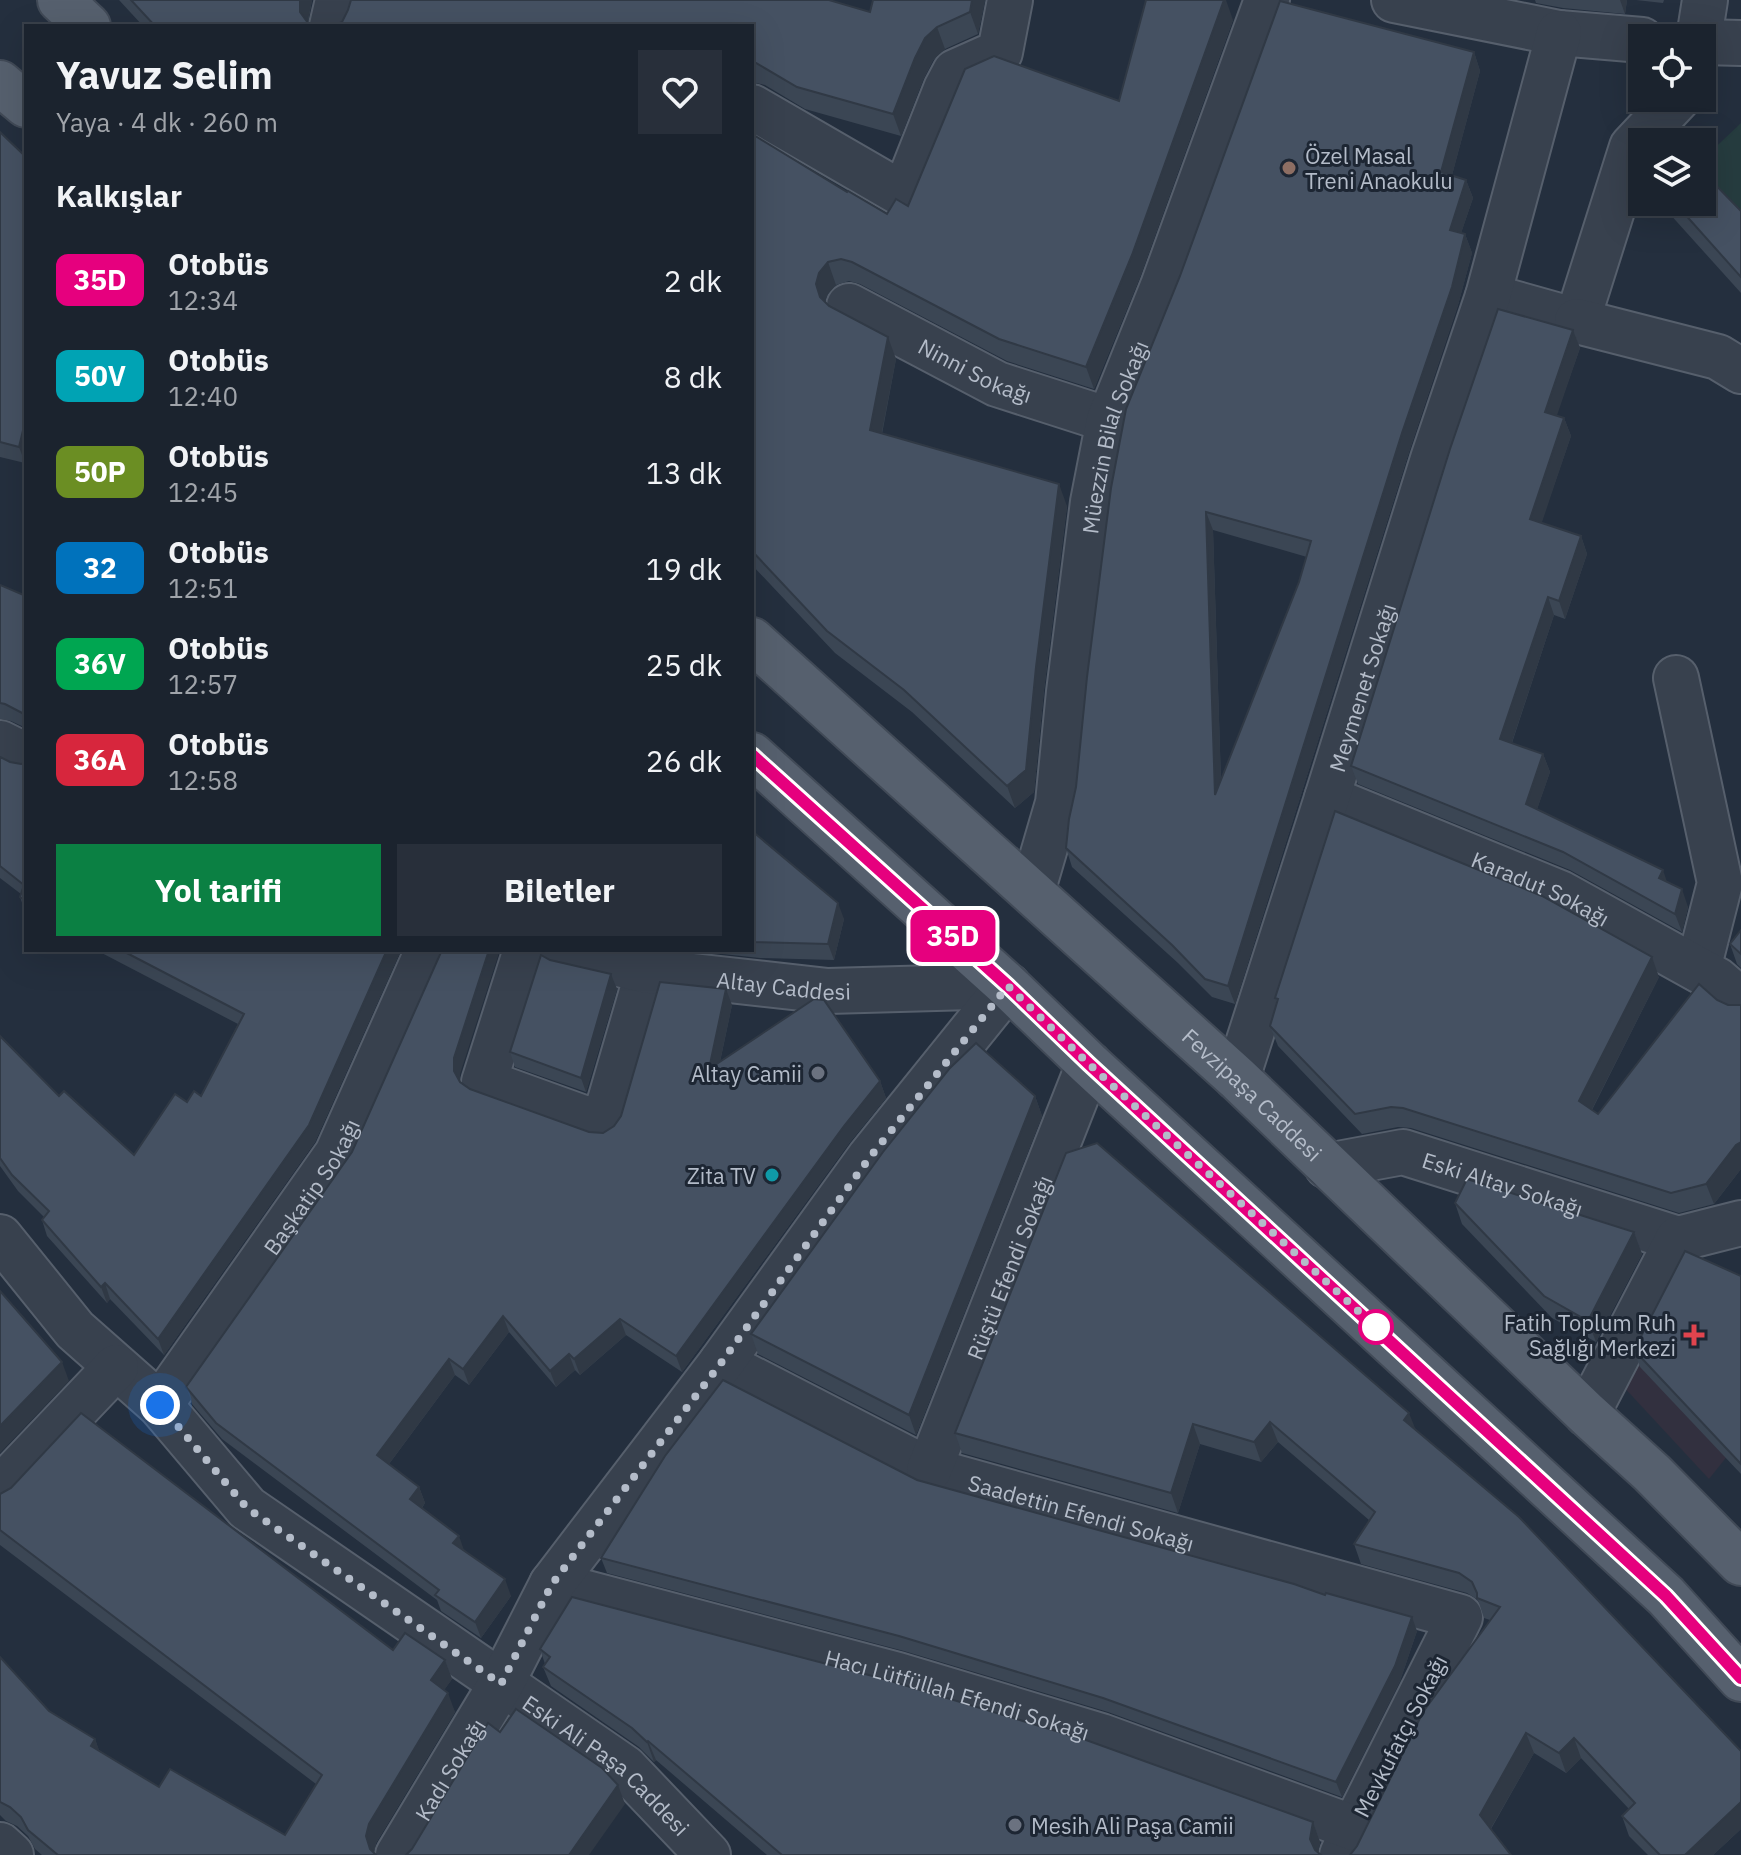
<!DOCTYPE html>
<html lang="tr">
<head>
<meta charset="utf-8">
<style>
	body { margin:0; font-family:"IBM Plex Sans",sans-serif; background:#282f3a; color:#f1f3f6; height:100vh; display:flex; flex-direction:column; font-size:30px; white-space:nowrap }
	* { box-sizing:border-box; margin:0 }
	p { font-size:26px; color:#a0a4aa }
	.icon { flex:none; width:44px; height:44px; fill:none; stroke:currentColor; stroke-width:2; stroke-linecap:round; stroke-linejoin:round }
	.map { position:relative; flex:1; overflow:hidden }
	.panel { position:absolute; left:24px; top:24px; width:730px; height:928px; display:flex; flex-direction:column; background:#1b232e; border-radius:0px; box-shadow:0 8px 32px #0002,0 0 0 2px #39404a }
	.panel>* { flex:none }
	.badge { padding:0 16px; border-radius:12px; font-size:28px; line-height:52px }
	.tools { position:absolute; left:1628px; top:24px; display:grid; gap:16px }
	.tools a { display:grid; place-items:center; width:88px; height:88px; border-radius:0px; background:#1b232e; box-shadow:0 8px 32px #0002,0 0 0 2px #39404a; font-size:40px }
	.you { position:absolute; width:40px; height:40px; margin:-20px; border:6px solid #fff; border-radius:50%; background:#1a73e8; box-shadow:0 0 0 12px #1a73e833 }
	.map>.badge { position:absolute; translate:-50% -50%; box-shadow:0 0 0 4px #fff }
	h2 { padding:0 32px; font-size:30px; line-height:72px }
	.round { display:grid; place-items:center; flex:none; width:84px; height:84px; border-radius:0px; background:#282f3a }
	.head { display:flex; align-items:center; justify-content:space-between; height:136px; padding:0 32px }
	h1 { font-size:38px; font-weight:800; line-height:60px }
	.cta { display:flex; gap:16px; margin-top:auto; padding:16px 32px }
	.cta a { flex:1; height:92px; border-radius:0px; background:#0b8043; color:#fff; font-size:32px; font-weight:800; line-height:92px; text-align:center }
	.cta a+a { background:#282f3a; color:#f1f3f6 }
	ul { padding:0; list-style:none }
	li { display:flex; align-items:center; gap:24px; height:96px; padding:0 32px }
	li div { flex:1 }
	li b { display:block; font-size:30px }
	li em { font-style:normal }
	li .badge { min-width:88px; font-weight:700; text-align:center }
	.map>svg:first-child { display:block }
</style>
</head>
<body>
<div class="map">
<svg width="1741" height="1855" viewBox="0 0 1741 1855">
	<rect width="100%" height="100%" fill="#242f3e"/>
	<!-- medical -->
	<polygon fill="#32303f" points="1687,1265 1741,1439 1709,1479 1620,1383"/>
	<!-- green -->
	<polygon fill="#263c3f" points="1741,123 1741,229 1702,188 1702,160"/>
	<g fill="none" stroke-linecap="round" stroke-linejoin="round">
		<!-- minor casing -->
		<g stroke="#565f6c" stroke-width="48">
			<g id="minor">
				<polyline points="1394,0 1559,33 1642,40"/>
				<polyline points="332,26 338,0"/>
				<polyline points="1699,38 1705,0"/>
				<polyline points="1702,42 1741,43"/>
				<polyline points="752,107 904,195 946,89 955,72 1000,52 1010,0"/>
				<polyline points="1488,296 1577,321 1632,147 1678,98"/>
				<path id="s1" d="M849,306L997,384L1109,420"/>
				<polyline points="1577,321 1718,357 1741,371"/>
				<polyline points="1676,678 1720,883 1698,969"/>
				<polyline points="0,743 26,756"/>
				<path id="s2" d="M1327,798L1560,893L1717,980L1741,1001"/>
				<path id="s3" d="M1032,892L1058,803L1069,692L1093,502L1109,420L1163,286L1267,0"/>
				<polyline points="526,950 484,1082 603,1125 648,971"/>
				<path id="s4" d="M561,950L648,971L828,991L1008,986"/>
				<path id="s5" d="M1237,1078L1327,798L1433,459L1488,296L1559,33"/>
				<path id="s6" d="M1327,1166L1403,1152L1678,1239"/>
				<path id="s7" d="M0,1237L75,1330L160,1405L247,1508L625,1768L708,1855"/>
				<path id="s8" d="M721,1363L929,1470L1460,1617L1354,1828L1342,1855"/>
				<path id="s9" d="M160,1405L337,1154L428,950"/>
				<polyline points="1587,1414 1678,1239 1741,1223"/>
				<path id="s10" d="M929,1470L1089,1064"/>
				<polyline points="0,1489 116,1367"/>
				<path id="s11" d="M552,1584L898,1675L1101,1736L1354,1828"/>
				<polyline points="0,1845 11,1855"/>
				<path id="s12" d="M398,1855L501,1684L552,1584L721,1363L870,1157L1008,986"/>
			</g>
		</g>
		<!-- major casing -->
		<g stroke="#414a57" stroke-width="48">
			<g id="major">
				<polyline points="60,0 88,26"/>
				<polyline points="0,83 26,105"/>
				<path id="s13" d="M752,640L1237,1078L1587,1414L1652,1473L1741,1563"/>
				<polyline points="752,755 1008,986 1089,1064 1666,1596 1741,1679"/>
			</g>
		</g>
		<!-- minor -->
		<use href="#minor" stroke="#38414e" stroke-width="44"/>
		<!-- major -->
		<use href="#major" stroke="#56606e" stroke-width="44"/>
	</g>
	<!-- wall -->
	<g fill="#3b4654" fill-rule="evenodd">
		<polygon points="119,0 312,0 308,23 314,26 143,26"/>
		<polygon points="873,0 985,0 978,34 945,49 933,60 923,80 901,136 805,109 765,85 752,82 752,26 870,12"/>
		<polygon points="1535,0 1627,0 1625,14 1563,8 1536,3"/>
		<polygon points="1636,0 1664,0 1663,3"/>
		<polygon points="1233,20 1140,277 1094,389 1007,361 860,284 849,281 836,285 827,295 825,302 896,359 882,434 1067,506 1044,690 1034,792 1015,808 912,712 835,653 752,565 752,134 847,192 887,214 908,206 1119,101"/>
		<path d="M1474,52L1480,71L1452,175L1466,180L1473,198L1461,233L1465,234L1472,253L1458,305L1409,452L1235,1004L1212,997L1178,963L1072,867L1066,848L1076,787L1087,677ZM1213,530L1307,557L1299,582L1221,781Z"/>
		<polygon points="0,132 25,463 0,457"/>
		<polygon points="1659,202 1702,202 1741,211 1741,293"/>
		<polygon points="1573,330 1580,348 1556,416 1564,418 1571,436 1541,523 1581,536 1587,554 1565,619 1554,615 1512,743 1543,754 1550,772 1537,809 1668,883 1688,907 1682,932 1570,870 1358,784 1351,766"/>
		<polygon points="0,585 26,596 26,728 11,721 0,719"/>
		<polygon points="0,757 10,762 26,901 21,894 0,878"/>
		<polygon points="752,831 844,919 834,960 760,958 685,950 752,950"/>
		<polygon points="20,897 26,901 26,914"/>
		<polygon points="1741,930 1741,968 1737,964 1730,944"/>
		<polygon points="96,950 401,950 315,1142 164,1355 110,1299 107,1303 47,1236 42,1220 44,1217 18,1191 0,1166 0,1036 59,1096 134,1155 187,1102 201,1096 238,1024"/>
		<polygon points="611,974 617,989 586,1092 515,1067 510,1052"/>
		<polygon points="1659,977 1592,1110 1598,1114 1717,1000 1728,1005 1741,1005 1741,1169 1714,1204 1679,1213 1411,1128 1398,1127 1362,1134 1278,1046 1270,1026 1277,1003 1275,998"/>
		<polygon points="732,1005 720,1062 880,1081 886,1098 850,1142 682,1372 626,1335 580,1375 575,1370 556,1387 509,1332 469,1385 455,1375 389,1464 419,1487 425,1503 422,1508 511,1596 481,1638 441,1611 437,1600 222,1439 192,1404 186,1387 352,1152 460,1074 460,1083 470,1089 589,1132 603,1133 614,1126"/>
		<polygon points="1035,1096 1042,1116 916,1435 758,1354 751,1334"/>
		<polygon points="1066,1153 1415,1429 1741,1829 1713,1855 1648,1855 1629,1836 1622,1816 1629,1809 1581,1758 1566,1773 1534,1753 1491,1829 1357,1846 1490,1620 1484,1618 1478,1600 1467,1593 1361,1564 1354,1544 1369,1520 1278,1442 1261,1462 1200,1444 1178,1513 962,1453 955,1433"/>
		<polygon points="1455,1203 1634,1232 1642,1254 1596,1342 1552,1318 1462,1224"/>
		<polygon points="1741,1276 1741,1474 1640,1367 1634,1350"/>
		<polygon points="917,1480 1417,1631 1400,1681 1342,1797 1108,1712 904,1651 607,1573 601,1558"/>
		<polygon points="0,1494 393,1650 445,1660 452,1679 444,1690 455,1712 376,1843 374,1853 376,1855 42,1855 35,1849 28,1836 17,1826 6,1821 0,1815 0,1657 49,1711 95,1739 99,1751 159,1787 285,1835 316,1784 0,1545"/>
		<polygon points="540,1649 1313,1822 1320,1842 1318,1853 1321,1855 767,1855 656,1760 654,1762 639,1747 551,1686 543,1667 545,1664"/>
	</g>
	<!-- shaded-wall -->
	<g fill="#303945">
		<polygon points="300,0 312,0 308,20 308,26 300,12"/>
		<polygon points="972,0 985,0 978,34 970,12"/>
		<polygon points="1224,0 1226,0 1233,20 1140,277 1094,389 1086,367"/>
		<polygon points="1620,0 1627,0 1625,14"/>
		<polygon points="937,27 945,49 933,60 923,80 901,136 893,114 915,58 925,38"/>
		<polygon points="1474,52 1480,71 1448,190 1441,172"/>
		<polygon points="1466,180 1473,198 1456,248 1450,230"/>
		<polygon points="1465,234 1472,253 1458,305 1409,452 1235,1004 1228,986"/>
		<polygon points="828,262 836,285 827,295 824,306 820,297 816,284 819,273"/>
		<polygon points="1573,330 1580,348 1552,430 1545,412"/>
		<polygon points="888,337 896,359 878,452 870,430"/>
		<polygon points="26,418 26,459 25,463 19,447"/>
		<polygon points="1564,418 1571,436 1537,537 1530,519"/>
		<polygon points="1059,484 1067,506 1044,690 1034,792 1015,808 1007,786"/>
		<polygon points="1206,512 1213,530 1222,813 1215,795"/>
		<polygon points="1581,536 1587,554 1565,619 1559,601"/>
		<polygon points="1548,597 1554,615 1507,757 1500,739"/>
		<polygon points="1543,754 1550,772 1533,821 1526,804"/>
		<polygon points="1663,870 1669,888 1659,878"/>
		<polygon points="1682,889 1688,907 1682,932 1675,914"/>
		<polygon points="838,903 844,919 834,960 828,944"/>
		<polygon points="387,950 401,950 315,1142 164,1355 158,1339"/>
		<polygon points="489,950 500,950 460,1074 460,1088 454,1071 454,1058"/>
		<polygon points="1652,957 1659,977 1586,1121 1579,1101"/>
		<polygon points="611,974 617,989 586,1092 581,1078"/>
		<polygon points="726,989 732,1005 715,1085 709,1069"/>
		<polygon points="880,1081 886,1098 850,1142 682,1372 676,1356 844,1126"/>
		<polygon points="1035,1096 1042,1116 916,1435 909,1415"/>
		<polygon points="1741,1142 1741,1169 1714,1204 1706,1184 1736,1145"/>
		<polygon points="1634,1232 1642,1254 1596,1342 1588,1321"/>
		<polygon points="105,1283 110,1299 107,1303 101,1287"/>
		<polygon points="503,1316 509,1332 469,1385 463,1369"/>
		<polygon points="620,1319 626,1335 580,1375 574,1359"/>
		<polygon points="569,1354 575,1370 556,1387 550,1371"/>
		<polygon points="449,1359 455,1375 383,1472 377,1455"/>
		<polygon points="62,1362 69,1381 0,1453 0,1426"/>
		<polygon points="1409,1413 1417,1433 1404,1420"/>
		<polygon points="1270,1422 1278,1442 1261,1462 1254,1442"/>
		<polygon points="1193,1424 1200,1444 1178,1513 1171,1493"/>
		<polygon points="419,1487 425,1503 416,1516 410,1499"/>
		<polygon points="459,1536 465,1553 453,1543"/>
		<polygon points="505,1579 511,1596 481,1638 475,1622"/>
		<polygon points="1412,1617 1417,1631 1400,1681 1342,1797 1336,1782"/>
		<polygon points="445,1660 452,1679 438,1699 431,1680"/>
		<polygon points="448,1693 455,1712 376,1843 373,1855 372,1855 366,1836 369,1824"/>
		<polygon points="1526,1733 1534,1753 1487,1835 1480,1815"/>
		<polygon points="1574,1738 1581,1758 1566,1773 1559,1753"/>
		<polygon points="95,1739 102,1758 91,1746"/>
		<polygon points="648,1741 656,1760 654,1762 647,1742"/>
		<polygon points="618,1785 625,1804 589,1855 569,1855"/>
		<polygon points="1741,1802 1741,1829 1713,1855 1685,1855"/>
		<polygon points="1313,1822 1320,1842 1318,1855 1316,1855 1310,1839"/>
	</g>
	<!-- building -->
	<g fill="#455162" stroke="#303945" stroke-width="2" fill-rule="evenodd">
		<polygon points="131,0 300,0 300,12 308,23 314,26 155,26"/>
		<polygon points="351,0 829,0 870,12 873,0 972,0 970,12 937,27 925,38 915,58 893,114 797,87 756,63 752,62 752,26 334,26 342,22 348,10"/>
		<polygon points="1146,0 1224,0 1132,255 1086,367 999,339 852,262 841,259 828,262 819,273 816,284 820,297 829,306 888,337 870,430 1059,484 1036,667 1026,770 1007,786 904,690 827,631 752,551 752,134 847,192 848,191 887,214 896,199 908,206 965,69 994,56 1119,101"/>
		<path d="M1280,1L1474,52L1441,172L1466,180L1450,230L1465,234L1452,287L1402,433L1228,986L1205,979L1172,945L1066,848L1069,819L1076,787L1087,677L1111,488L1126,409L1180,276ZM1206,512L1311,541L1299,582L1215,795Z"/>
		<polygon points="1664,131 1674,142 1655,142"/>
		<polygon points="0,132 26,157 26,418 19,447 0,442"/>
		<polygon points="1642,157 1642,167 1638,162"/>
		<polygon points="1702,171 1741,211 1741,277 1674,202 1702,202"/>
		<polygon points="1498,309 1573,330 1545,412 1564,418 1530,519 1581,536 1559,601 1548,597 1500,739 1543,754 1526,804 1663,870 1659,878 1682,889 1675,914 1563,852 1351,766 1450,449"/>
		<polygon points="0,585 26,596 26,715 5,704 0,703"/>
		<polygon points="0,757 10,762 21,764 26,763 26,901 20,897 24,885 0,866"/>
		<polygon points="1335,811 1542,896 1652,957 1579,1101 1598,1114 1699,984 1717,1000 1728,1005 1741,1005 1741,1142 1736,1145 1706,1184 1671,1193 1403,1108 1391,1107 1355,1114 1270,1026 1278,999 1275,998"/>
		<polygon points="752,831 838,903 828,944 752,942"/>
		<polygon points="1741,930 1741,954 1730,944"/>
		<polygon points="121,950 387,950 309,1125 158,1339 105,1283 101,1287 42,1220 49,1211 12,1175 0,1158 0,1036 59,1096 64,1091 134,1155 175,1094 187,1102 194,1091 201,1096 244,1014"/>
		<polygon points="442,950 489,950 454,1058 454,1071 460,1082 470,1089 589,1132 603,1133 614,1126 621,1116 660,982 726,989 709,1069 814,999 824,1000 880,1081 844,1126 676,1356 620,1319 574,1359 569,1354 550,1371 503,1316 463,1369 449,1359 377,1455 419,1487 410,1499 459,1536 453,1543 505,1579 475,1622 435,1595 439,1590 216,1423 186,1387 352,1152"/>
		<polygon points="541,955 550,960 611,974 581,1078 510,1052"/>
		<polygon points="976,1043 1035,1096 909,1415 751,1334 883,1152 950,1068"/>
		<polygon points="1097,1143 1409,1413 1404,1420 1519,1517 1741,1751 1741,1802 1685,1855 1660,1855 1622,1816 1635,1803 1574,1738 1559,1753 1526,1733 1480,1815 1511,1855 1350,1855 1357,1846 1423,1712 1500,1607 1477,1598 1477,1593 1472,1582 1459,1573 1354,1544 1375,1512 1270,1422 1254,1442 1193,1424 1171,1493 955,1433 1066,1153"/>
		<polygon points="1467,1179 1634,1232 1588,1321 1544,1296 1455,1203"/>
		<polygon points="1685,1251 1741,1276 1741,1464 1634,1350"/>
		<polygon points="0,1291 62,1362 0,1426"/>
		<polygon points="723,1380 917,1480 1294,1584 1325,1595 1326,1593 1412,1617 1395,1666 1336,1782 1103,1698 899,1636 601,1558 665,1456"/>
		<polygon points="81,1413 393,1650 405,1633 445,1660 431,1680 448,1693 369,1824 366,1836 370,1849 376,1855 58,1855 28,1830 21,1817 10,1807 0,1802 0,1657 49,1711 95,1739 91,1746 159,1787 170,1769 285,1835 322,1775 0,1530 0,1494 11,1488"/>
		<polygon points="572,1597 884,1679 1086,1740 1313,1822 1310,1839 1315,1850 1321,1855 782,1855 648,1741 647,1742 632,1728 543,1667 550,1657 540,1649"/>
		<polygon points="516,1709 602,1768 618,1785 569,1855 406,1855 412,1849 488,1723 500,1732"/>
	</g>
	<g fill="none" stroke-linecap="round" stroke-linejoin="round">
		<!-- line casing -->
		<g stroke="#fff" stroke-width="18">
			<polyline id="line" points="752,755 1008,986 1089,1064 1666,1596 1741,1678"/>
		</g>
		<!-- line -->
		<use href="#line" stroke="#e6007e" stroke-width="12"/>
		<!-- walk -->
		<polyline stroke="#b4bcc9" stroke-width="8" stroke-dasharray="0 14.4" points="160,1405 247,1508 501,1684 552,1584 721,1363 870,1157 1008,986 1089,1064 1379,1330 1376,1327"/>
	</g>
	<!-- markers -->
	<circle fill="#8d6e63" stroke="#1d2633" stroke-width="3" cx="1289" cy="168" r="8"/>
	<g fill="#6b7280" stroke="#1d2633" stroke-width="3">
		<circle cx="818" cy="1073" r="8"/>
		<circle cx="1015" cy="1825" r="8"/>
	</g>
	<circle fill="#0f9aa8" stroke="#1d2633" stroke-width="3" cx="772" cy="1175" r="8"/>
	<circle fill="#fff" stroke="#e6007e" stroke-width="4" cx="1376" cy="1327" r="16"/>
	<path fill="#e0444e" stroke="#1d2633" stroke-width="3" d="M1690 1323h8v8h8v8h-8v8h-8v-8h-8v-8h8z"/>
	<g text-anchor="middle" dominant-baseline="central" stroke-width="6" stroke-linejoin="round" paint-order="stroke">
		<!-- poi labels -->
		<g font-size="22" fill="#b4bcc9" stroke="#1d2633" text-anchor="end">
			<text x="1305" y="155" text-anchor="start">Özel Masal<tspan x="1305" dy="25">Treni Anaokulu</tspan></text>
			<text x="802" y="1073">Altay Camii</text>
			<text x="756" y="1175">Zita TV</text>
			<text x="1676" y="1322">Fatih Toplum Ruh<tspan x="1676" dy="25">Sağlığı Merkezi</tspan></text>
			<text x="1031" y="1825" text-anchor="start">Mesih Ali Paşa Camii</text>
		</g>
		<!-- street labels -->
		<g font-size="22" fill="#b4bcc9" stroke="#1d2633">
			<text stroke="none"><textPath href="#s1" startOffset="142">Ninni Sokağı</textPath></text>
			<text stroke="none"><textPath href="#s3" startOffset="464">Müezzin Bilal Sokağı</textPath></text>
			<text stroke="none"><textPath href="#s5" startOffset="410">Meymenet Sokağı</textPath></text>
			<text stroke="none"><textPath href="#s2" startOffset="232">Karadut Sokağı</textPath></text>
			<text stroke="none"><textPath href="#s4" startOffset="226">Altay Caddesi</textPath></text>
			<text stroke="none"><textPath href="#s13" startOffset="676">Fevzipaşa Caddesi</textPath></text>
			<text stroke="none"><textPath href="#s6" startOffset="182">Eski Altay Sokağı</textPath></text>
			<text stroke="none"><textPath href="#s9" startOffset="266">Başkatip Sokağı</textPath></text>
			<text stroke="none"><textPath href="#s10" startOffset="218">Rüştü Efendi Sokağı</textPath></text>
			<text stroke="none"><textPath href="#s8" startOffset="392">Saadettin Efendi Sokağı</textPath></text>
			<text stroke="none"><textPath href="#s11" startOffset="420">Hacı Lütfüllah Efendi Sokağı</textPath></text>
			<text transform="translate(1400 1736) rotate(-63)">Mevkufatçı Sokağı</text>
			<text stroke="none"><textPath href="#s7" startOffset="810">Eski Ali Paşa Caddesi</textPath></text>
			<text stroke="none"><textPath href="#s12" startOffset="100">Kadı Sokağı</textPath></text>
		</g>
	</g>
</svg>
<div class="tools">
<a><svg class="icon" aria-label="locate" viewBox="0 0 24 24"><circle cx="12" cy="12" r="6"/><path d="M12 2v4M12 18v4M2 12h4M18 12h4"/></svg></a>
<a><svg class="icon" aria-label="layers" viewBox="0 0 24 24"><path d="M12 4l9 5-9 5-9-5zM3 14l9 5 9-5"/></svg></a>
</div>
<div class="you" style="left:160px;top:1405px"></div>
<b class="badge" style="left:953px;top:936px;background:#e6007e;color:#fff">35D</b>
<section class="panel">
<div class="head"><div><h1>Yavuz Selim</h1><p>Yaya · 4 dk · 260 m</p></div><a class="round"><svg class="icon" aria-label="heart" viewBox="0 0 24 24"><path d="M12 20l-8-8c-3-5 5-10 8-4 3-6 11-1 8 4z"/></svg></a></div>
<h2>Kalkışlar</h2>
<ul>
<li><span class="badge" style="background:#e6007e;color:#fff">35D</span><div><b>Otobüs</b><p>12:34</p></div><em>2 dk</em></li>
<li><span class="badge" style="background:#00a3b4;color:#fff">50V</span><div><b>Otobüs</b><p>12:40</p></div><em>8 dk</em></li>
<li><span class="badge" style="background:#6b8e23;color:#fff">50P</span><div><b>Otobüs</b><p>12:45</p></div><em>13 dk</em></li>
<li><span class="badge" style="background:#0072bc;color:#fff">32</span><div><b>Otobüs</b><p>12:51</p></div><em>19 dk</em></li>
<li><span class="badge" style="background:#00a651;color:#fff">36V</span><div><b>Otobüs</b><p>12:57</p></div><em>25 dk</em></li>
<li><span class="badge" style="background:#d7263d;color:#fff">36A</span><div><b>Otobüs</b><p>12:58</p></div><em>26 dk</em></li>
</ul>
<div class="cta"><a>Yol tarifi</a><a>Biletler</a></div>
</section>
</div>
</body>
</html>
